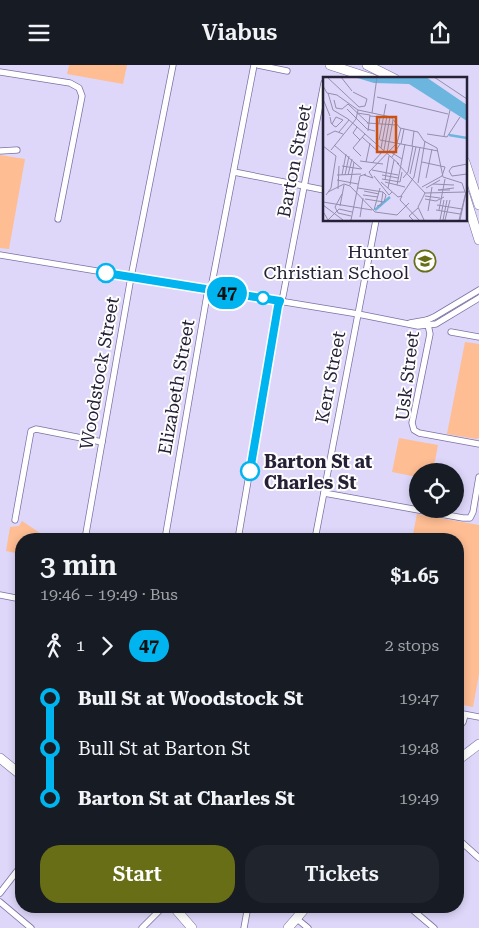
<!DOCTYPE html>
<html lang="en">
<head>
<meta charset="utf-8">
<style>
	body { margin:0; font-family:"Roboto Serif",serif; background:#20242c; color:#f1f3f6; height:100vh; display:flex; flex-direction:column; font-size:19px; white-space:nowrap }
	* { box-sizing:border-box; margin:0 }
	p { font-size:16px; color:#9ea1a6 }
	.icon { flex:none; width:28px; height:28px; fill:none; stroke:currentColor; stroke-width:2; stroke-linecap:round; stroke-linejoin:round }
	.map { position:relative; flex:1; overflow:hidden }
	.drawer { position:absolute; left:15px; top:468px; width:449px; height:380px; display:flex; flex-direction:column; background:#171b24; border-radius:20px; box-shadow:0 2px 8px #0003 }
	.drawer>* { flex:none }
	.badge { padding:0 10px; border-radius:16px; font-size:18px; line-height:32px }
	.fabs { position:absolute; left:409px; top:398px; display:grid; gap:10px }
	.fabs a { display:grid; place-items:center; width:55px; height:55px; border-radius:50%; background:#171b24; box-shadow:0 2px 8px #0003; font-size:25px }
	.map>.badge { position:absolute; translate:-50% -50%; box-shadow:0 0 0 2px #fff }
	.legs { display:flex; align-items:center; gap:8px; height:55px; padding:0 25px; font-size:16px }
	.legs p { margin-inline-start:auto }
	.overview { display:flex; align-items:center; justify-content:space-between; height:85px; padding:0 25px }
	h1 { font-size:28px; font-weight:600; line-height:38px }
	.action { display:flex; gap:10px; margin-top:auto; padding:10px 25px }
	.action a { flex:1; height:58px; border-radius:20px; background:#676e15; color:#fff; font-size:20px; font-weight:600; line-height:58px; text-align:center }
	.action a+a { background:#20242c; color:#f1f3f6 }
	ul { padding:0 25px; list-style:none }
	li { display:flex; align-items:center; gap:18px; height:50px; font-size:19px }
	li i { display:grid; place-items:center; width:8px; height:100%; margin:0 6px; background:currentColor }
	li i::after { content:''; width:12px; height:12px; margin:-6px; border:4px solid; border-radius:50%; background:#171b24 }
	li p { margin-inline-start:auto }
	li:first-child i { background:linear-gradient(#0000 50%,currentColor 0) }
	li:last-child i { background:linear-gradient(currentColor 50%,#0000 0) }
	header { display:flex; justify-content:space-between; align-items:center; height:65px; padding:0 25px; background:#171b24; font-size:22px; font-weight:600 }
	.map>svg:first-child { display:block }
</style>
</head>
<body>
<header><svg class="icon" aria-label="menu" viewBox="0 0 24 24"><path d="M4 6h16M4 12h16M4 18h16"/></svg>Viabus<svg class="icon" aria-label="share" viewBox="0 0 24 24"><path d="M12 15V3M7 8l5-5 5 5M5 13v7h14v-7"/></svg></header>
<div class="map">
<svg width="479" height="863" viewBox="0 0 479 863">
	<rect width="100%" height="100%" fill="#ded7fa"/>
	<!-- green -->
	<g fill="#febd93">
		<polygon points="69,0 127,0 123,19 67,9"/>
		<polygon points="0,90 25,94 9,184 0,183"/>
		<polygon points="465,277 479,279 479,373 476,374 447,369"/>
		<polygon points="399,373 438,380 433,406 418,406 417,412 392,407"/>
		<polygon points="417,449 479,460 479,609 473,642 458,639 458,625 460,612 458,611 458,474 412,474"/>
		<polygon points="22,456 46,472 46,474 21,474 21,489 6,486 10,462 19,461"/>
	</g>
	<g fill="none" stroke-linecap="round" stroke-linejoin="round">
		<!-- minor casing -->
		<g stroke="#7c70a4" stroke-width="7">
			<g id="minor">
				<polyline points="258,0 287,6"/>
				<polyline points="0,7 70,18 79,23 82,31 58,154"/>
				<polyline points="0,86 17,85"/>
				<polyline points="234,107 324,125"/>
				<polyline points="0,190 358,249 418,261 436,259 479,233"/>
				<polyline points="427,255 430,269 412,358 414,365 419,368 479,379"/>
				<polyline points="410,258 427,255 434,252 479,225"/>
				<polyline points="451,267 479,272"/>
				<polyline points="324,428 463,453 470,453 473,447 479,412"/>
				<polyline points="15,455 31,366 36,364 102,377"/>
				<polyline points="85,474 131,212 173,0"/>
				<polyline points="165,474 207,230 212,218 254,0"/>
				<polyline points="238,474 278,241 283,231 324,18"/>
				<polyline points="315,474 376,155"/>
				<polyline points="0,530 21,534"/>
				<polyline points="458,648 479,652"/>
				<polyline points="458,663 463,657 465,650"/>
				<polyline points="458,774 479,793"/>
				<polyline points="0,828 21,801"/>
				<polyline points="0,837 31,863"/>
				<polyline points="408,841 434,863"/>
				<polyline points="296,853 308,863"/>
				<polyline points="142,863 164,841"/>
				<polyline points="244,863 248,841"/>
			</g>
		</g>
		<!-- primary casing -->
		<g stroke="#7c70a4" stroke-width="10">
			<g id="primary">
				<polyline points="0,693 21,710"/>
				<polyline points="458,695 479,679"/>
				<polyline points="173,841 192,863"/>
				<polyline points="288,863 307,841"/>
			</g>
		</g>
		<!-- trunk casing -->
		<g stroke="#7c70a4" stroke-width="10">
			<g id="trunk">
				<polyline points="330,0 373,14"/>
				<polyline points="367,0 395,14"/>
				<polyline points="465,97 479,140"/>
				<polyline points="465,130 479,175"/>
			</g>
		</g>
		<!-- minor -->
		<use href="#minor" stroke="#fff" stroke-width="5.5"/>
		<!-- primary -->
		<use href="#primary" stroke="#fff" stroke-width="9"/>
		<!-- trunk -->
		<use href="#trunk" stroke="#fff" stroke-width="9"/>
	</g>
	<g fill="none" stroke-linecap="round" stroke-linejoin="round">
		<!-- line-1 casing -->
		<g stroke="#fff" stroke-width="11">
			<polyline id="line-1" points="106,208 280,236 278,241 250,406"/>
		</g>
		<!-- line-1 -->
		<use href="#line-1" stroke="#00b5ef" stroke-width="8"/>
	</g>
	<!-- icons -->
	<defs>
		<g id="school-ring" transform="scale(1.125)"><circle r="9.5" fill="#fefefe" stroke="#676e15" stroke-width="1.5"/><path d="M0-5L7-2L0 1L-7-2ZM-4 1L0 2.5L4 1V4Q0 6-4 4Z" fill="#676e15"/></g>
	</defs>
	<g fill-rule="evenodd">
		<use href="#school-ring" x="425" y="196"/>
	</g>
	<!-- markers -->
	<g fill="#fff" stroke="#00b5ef" stroke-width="2.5">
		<circle cx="106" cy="208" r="9"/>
		<circle cx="263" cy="233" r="6"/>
		<circle cx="250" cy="406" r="9"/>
	</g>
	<g text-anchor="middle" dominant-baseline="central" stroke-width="4" stroke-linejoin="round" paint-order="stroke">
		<!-- street labels -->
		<g font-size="18" fill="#262137" stroke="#fefefe">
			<text transform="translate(294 96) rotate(-79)">Barton Street</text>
			<text transform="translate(99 308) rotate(-80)">Woodstock Street</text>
			<text transform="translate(407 311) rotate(-83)">Usk Street</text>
			<text transform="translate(330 312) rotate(-79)">Kerr Street</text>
			<text transform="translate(176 322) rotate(-80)">Elizabeth Street</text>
		</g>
		<!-- poi labels -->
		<g font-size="18" fill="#262137" stroke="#fefefe" text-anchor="end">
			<text x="409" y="186">Hunter<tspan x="409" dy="21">Christian School</tspan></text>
		</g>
		<!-- stop labels -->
		<g font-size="18" font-weight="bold" fill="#262137" stroke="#fefefe" text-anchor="start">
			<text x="264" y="396">Barton St at<tspan x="264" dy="21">Charles St</tspan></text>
		</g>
	</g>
	<!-- overview -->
	<g transform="translate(323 12)">
		<rect width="144" height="144" fill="#ded7fa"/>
		<path d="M31,0H103L144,28V44L86,7L51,6Z" fill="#6bb5de"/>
		<path fill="none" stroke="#6bb5de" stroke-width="2.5" d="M126,58L144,61M52,133L67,120"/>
		<path fill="none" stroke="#948eac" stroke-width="1" d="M4,0L36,30L42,29L44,22M18,0L29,14M111,0L144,22M0,9L4,16L14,18L35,33L68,40L77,51L95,55L101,64L114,71L120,100L139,106L142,115M30,15L44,22M5,16L10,33L25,42L76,87M54,20L125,37M0,22L7,39M11,23L13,31L19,32L25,27L45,46M24,32L44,52L52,54M34,36L47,38L45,54M49,36L54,0M47,39L57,40L56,46M7,40L8,45V46L11,49L13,50L20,43L13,40L9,47M44,46L74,48M34,50L30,56L37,63M16,55L26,43M104,57L124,60L137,40M4,58L12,54L20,57M121,59L127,33M39,60L58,77M56,63L63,27M57,63L115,74M78,67L81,52M11,68L39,92M0,69L13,79M89,69L91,54M58,71L64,39M8,73L33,42L35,33M66,74L79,82M64,76L70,43M38,79L30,71L42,57M69,80L77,67M37,84L60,87M43,85L47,66M49,86L61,73L67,40M74,86L102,116L95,130L101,143M144,87L129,90L126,94L129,99L144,97M19,89L38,92M49,93L75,98M87,97L93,70M14,98L38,97M19,98L23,77M22,98L26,79M25,98L29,82M41,98L50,101L46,95L74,66L78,51M59,98L75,101M51,99L66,118L69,115M80,101L85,95L90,69M103,101L109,72M59,102L77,105L79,95M14,103L35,107M62,103L66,79M58,105L75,120L79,119L77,123L96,143M62,105L82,110M95,106L102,64M110,107L131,108M27,108L31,85M74,108L82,67M99,110L119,99L122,90L99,85M35,111L60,115M65,111L71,83M103,111L117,103M15,112L16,89M127,113H115L131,111M41,114L56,117M5,115L21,107L27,109L52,135L74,138L86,126M102,116L142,115M19,117L12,130L15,136L28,139M3,118L8,111L13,79M40,118L55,120M78,119L91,100L97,70M102,119L117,121M42,122L61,125L63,118L60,115M102,122L113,124L121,120M0,125L49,133M0,128L20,143M114,128L139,132M17,129L21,108M54,129L58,128L60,115M51,133L57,111M113,133L137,137M116,133L122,102M105,134L109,110M1,136L5,143L16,132L29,135M37,140L40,121M28,143L37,99L43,97M90,143L86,139L95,131M117,143L121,123M120,143L124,123M122,143L127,123M136,143L143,115L137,143"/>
		<path fill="#cb5112" fill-opacity="0.15" stroke="#cb5112" stroke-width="2.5" d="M54,40H73V75H54Z"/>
		<rect width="144" height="144" fill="none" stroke="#262137" stroke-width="2.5"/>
	</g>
</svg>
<div class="fabs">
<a><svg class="icon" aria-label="locate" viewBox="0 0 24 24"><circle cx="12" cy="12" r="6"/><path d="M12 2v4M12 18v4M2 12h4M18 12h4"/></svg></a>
</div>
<b class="badge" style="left:227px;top:228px;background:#00b5ef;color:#111">47</b>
<section class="drawer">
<div class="overview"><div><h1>3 min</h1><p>19:46 – 19:49 · Bus</p></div><b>$1.65</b></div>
<div class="legs"><svg class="icon" aria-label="walk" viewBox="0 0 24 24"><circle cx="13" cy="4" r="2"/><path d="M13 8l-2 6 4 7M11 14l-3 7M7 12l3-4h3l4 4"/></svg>1<svg class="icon" aria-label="forward" viewBox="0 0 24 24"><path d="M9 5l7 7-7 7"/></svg><b class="badge" style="background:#00b5ef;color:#111">47</b><p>2 stops</p></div>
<ul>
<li><i style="color:#00b5ef"></i><b>Bull St at Woodstock St</b><p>19:47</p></li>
<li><i style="color:#00b5ef"></i><span>Bull St at Barton St</span><p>19:48</p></li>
<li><i style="color:#00b5ef"></i><b>Barton St at Charles St</b><p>19:49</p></li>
</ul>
<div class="action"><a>Start</a><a>Tickets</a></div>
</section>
</div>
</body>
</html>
